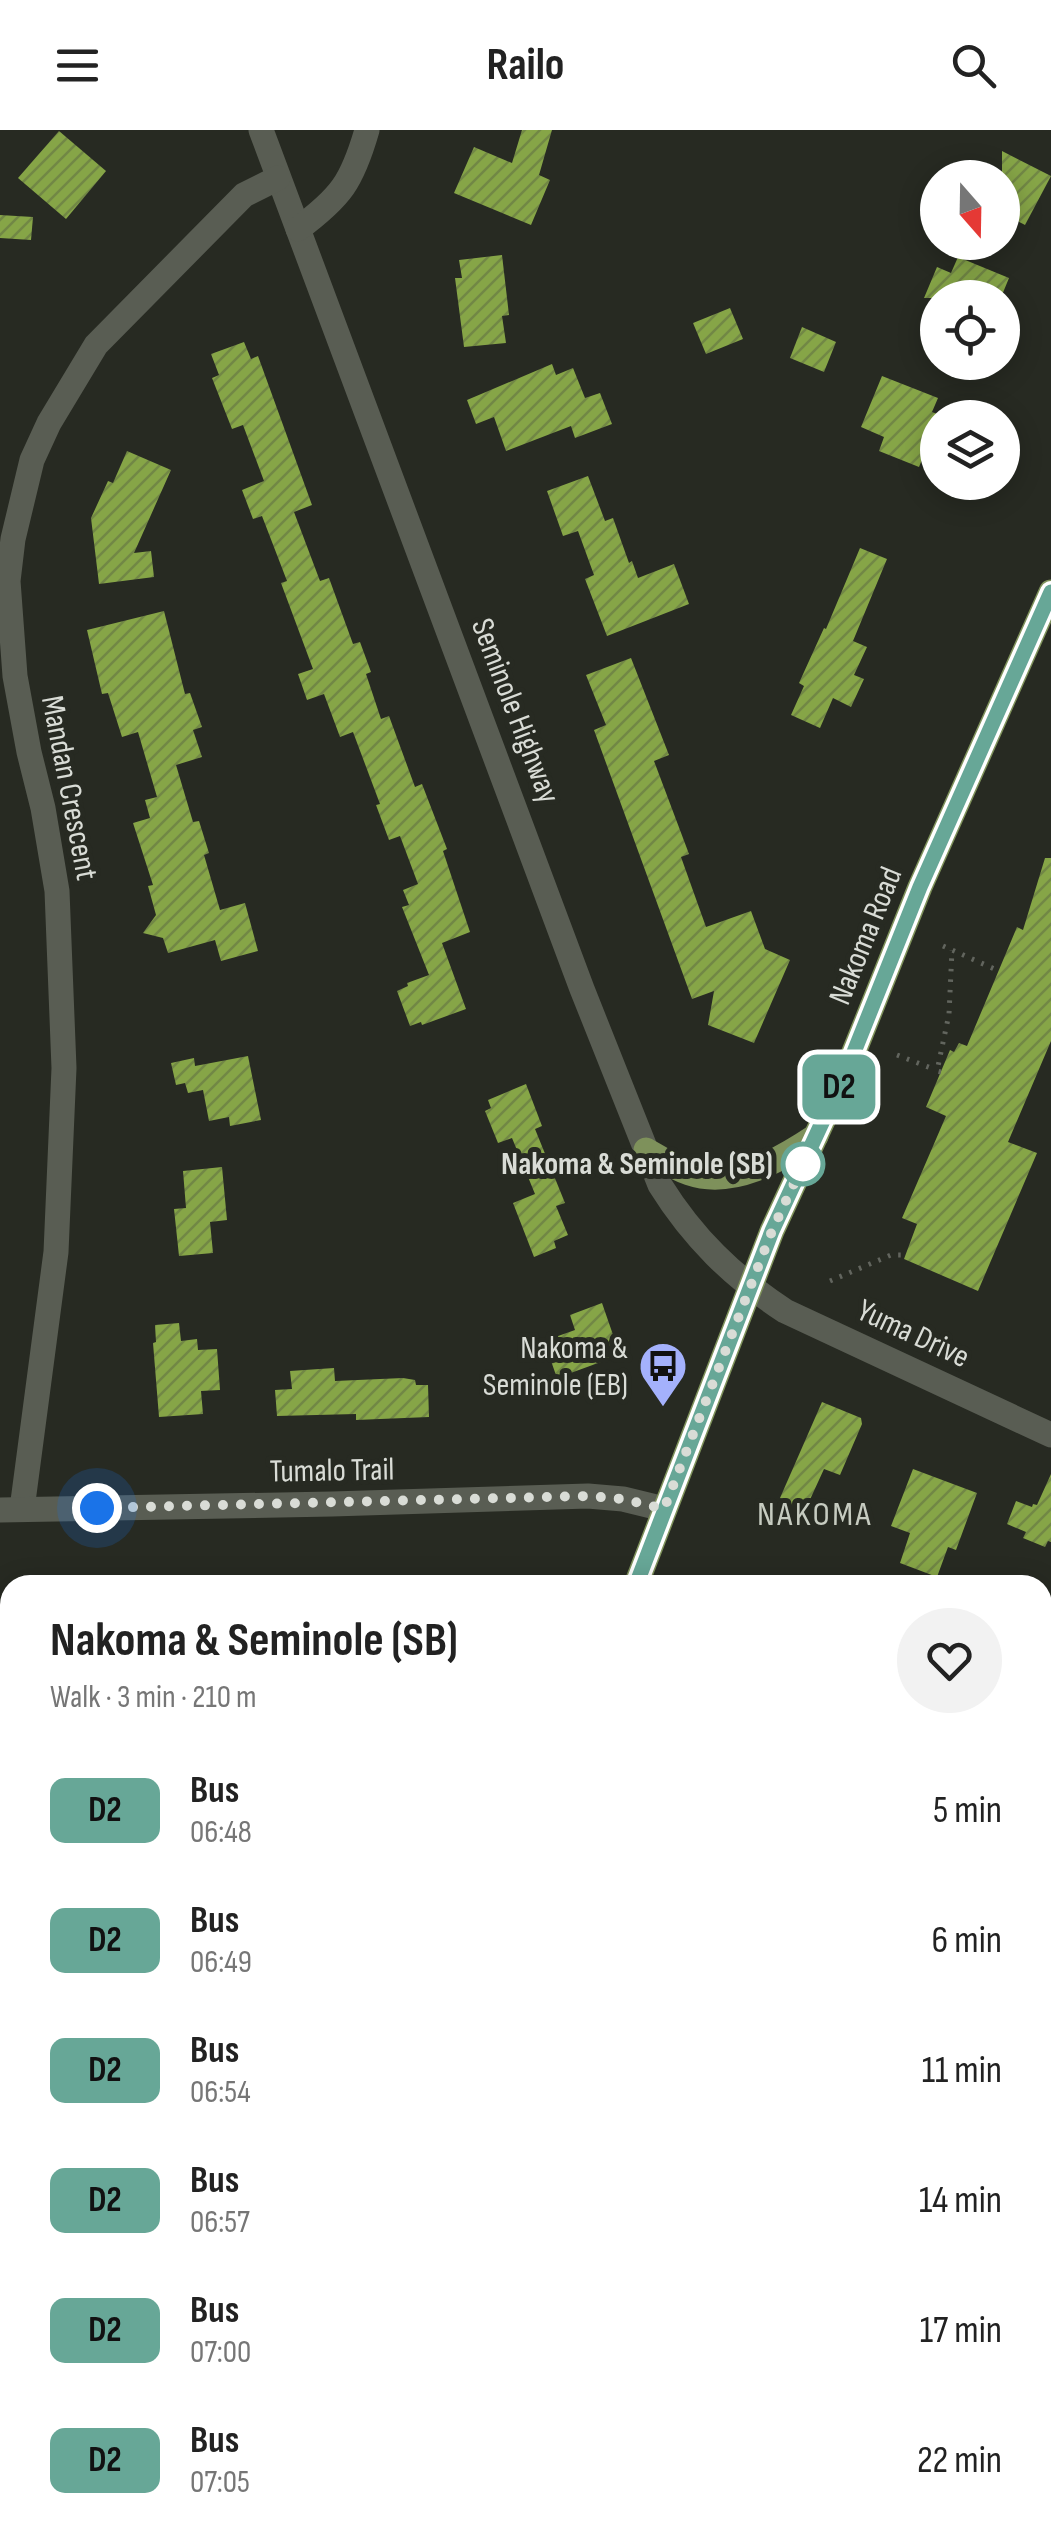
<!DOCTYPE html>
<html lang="en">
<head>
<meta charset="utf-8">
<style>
	body { margin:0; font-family:"Sofia Sans Condensed",sans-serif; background:#f2f2f2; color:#222; height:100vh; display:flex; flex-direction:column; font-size:38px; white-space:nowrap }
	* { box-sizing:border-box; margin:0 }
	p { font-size:32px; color:#767676 }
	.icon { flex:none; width:55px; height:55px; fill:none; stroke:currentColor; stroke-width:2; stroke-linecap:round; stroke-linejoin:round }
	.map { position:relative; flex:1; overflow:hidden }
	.drawer { position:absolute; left:0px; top:1445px; width:1052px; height:972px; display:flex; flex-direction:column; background:#fff; border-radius:30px 30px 0 0; box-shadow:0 5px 25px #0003 }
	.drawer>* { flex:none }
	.badge { padding:0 20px; border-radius:15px; font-size:35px; line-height:65px }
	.needle { width:65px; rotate:160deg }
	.fabs { position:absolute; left:920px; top:30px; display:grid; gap:20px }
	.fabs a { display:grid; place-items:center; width:100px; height:100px; border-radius:50%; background:#fff; box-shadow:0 5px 25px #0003; font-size:50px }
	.you { position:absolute; width:50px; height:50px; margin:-25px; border:8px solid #fff; border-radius:50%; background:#1a73e8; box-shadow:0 0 0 15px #1a73e833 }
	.map>.badge { position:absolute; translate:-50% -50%; box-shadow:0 0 0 5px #fff }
	.round { display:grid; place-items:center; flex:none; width:105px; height:105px; border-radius:52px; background:#f2f2f2 }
	.head { display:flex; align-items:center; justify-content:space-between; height:170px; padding:0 50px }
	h1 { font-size:48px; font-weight:700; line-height:75px }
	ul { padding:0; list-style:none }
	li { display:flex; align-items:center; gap:30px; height:130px; padding:0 50px }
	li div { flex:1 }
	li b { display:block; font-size:38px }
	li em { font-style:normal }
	li .badge { min-width:110px; font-weight:700; text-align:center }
	header { display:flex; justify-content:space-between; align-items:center; height:130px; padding:0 50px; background:#fff; font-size:45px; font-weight:700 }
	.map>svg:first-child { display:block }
</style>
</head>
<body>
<header><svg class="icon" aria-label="menu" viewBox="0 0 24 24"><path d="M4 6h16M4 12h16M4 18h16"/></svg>Railo<svg class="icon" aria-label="search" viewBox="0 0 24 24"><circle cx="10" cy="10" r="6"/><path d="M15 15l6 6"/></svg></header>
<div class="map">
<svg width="1051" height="2417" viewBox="0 0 1051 2417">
	<defs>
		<pattern id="building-hatch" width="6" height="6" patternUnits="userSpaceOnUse" patternTransform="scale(2.5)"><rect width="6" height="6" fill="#86a547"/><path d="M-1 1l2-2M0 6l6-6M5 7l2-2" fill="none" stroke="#718745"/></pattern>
	</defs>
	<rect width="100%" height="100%" fill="#272a22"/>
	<!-- built -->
	<g fill="#2d3324">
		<polygon points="321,2408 814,2408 791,2417 318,2417"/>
		<polygon points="821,2408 979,2408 975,2417 825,2417"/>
	</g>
	<!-- building -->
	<g fill="url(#building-hatch)">
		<polygon points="522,0 552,0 539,45 550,50 531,95 454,63 474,17 512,33"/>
		<polygon points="59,1 106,41 66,89 18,48"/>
		<polygon points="1002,21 1051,46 1025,95 1002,83"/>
		<polygon points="0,85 33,87 31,110 0,108"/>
		<polygon points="502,125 509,185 502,186 506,213 464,217 455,148 462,148 459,130"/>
		<polygon points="958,127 1009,148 1002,165 1008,168 924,168 937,137 951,143"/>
		<polygon points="730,178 743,209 706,224 693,193"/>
		<polygon points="802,197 836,212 824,242 790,228"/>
		<polygon points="244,212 251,229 258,226 312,375 294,382 320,451 329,448 353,514 360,512 371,542 366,544 381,589 389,586 415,657 422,654 447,719 443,721 470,802 442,813 466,879 422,895 421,892 410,896 397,861 408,856 407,853 429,845 402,777 409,775 403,760 418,754 400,706 389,710 376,675 380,674 353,602 340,607 324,564 307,570 298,544 313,539 281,453 287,451 262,386 253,389 242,360 264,351 243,295 232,299 212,248 219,245 211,224"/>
		<polygon points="552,234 556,245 573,238 585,268 600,263 612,294 575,308 571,296 506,321 494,287 476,294 467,270"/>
		<polygon points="882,246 938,268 932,282 940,285 919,337 879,321 884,307 861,297"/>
		<polygon points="127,321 171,340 134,423 151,421 154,447 99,454 91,388 108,351 113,353"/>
		<polygon points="588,346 605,391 613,388 629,433 632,431 638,448 674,434 689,474 607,506 585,449 594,445 578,401 563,406 547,361"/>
		<polygon points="860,418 887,429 853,511 867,517 854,545 864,549 851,577 833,568 820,598 791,585 804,556 799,553 824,498 826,499"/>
		<polygon points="164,481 185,564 190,563 202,597 193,600 202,627 176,635 193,692 199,691 209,723 204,725 220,780 245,773 258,821 221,831 215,810 168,823 163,808 143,803 156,785 148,756 153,755 133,693 150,688 145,670 157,667 138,602 122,607 108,563 102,564 87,500"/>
		<polygon points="631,528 669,625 654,631 689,724 681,727 706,797 751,781 765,819 790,830 754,913 708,895 714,861 692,869 594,600 606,595 586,545"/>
		<polygon points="1045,728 1051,728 1051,911 1008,1012 1037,1023 978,1161 904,1129 917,1094 902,1088 946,986 926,977 950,920 954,922 959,913 967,916 1017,797 1023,800"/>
		<polygon points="248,926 261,990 230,996 229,987 209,991 203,960 188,963 185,953 176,955 171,933 194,928 195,936"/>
		<polygon points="526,954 542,996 535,999 565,1073 556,1076 568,1105 554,1111 556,1118 534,1127 513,1073 535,1064 512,1008 498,1013 485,981 491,978 488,970"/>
		<polygon points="222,1037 227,1090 210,1092 213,1123 179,1126 174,1079 186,1078 183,1041"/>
		<polygon points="602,1173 620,1225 557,1248 544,1211 575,1200 570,1185"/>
		<polygon points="179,1193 181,1211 197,1209 198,1220 217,1219 220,1260 201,1261 203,1284 159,1287 153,1213 156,1212 155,1195"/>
		<polygon points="334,1238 335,1251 403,1248 415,1250 416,1255 428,1255 429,1287 356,1290 356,1284 277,1286 275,1260 292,1259 290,1241"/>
		<polygon points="822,1272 861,1288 862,1294 840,1345 824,1339 797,1398 776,1390 786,1370 780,1368"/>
		<polygon points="913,1339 977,1363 956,1420 948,1417 937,1447 900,1433 910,1403 891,1396"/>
		<polygon points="1051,1344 1051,1412 1048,1411 1045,1417 1023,1408 1026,1402 1007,1394 1016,1371 1032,1377 1033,1374 1037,1375"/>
	</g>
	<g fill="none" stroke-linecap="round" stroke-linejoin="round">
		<!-- path -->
		<g stroke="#62655e" stroke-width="5" stroke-dasharray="2.5 8" stroke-linecap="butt">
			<polyline points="943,816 999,841"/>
			<polyline points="897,925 936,940"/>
			<polyline points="941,942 937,941 949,884 952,820"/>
			<polyline points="830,1151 891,1125 905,1125"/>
			<polyline points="385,2417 389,2408"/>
			<polyline points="583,2417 600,2408"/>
			<polyline points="724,2417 728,2408"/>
		</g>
		<!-- minor -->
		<g stroke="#595d53" stroke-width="25">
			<path d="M261,0L582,859L660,1055C693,1108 733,1147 785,1181L1051,1305"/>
			<path d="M298,99C341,67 352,52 367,0"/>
			<polyline points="22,1379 56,1122 64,938 57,761 43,678 29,622 15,546 8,451 13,409 32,330 49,293 96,215 244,65 278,48"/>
			<polyline points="0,1380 332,1374 588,1366 623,1369 664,1379"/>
			<polyline points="0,1814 0,1820"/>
			<polyline points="0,1846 10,1846"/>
			<polyline points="1042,2129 1051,2100"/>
			<polyline points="1042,2250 1047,2271"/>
			<polyline points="997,2417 1000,2408"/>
		</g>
		<!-- major -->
		<g stroke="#7e915b" stroke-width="25">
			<path d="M646,1020C659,1027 674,1038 689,1043C733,1058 780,1030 816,1006"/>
			<polyline points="636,1455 772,1101 850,932 920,757 1051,462"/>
			<polyline points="290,2417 294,2408"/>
		</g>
	</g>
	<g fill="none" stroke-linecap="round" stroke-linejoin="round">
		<!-- line casing -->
		<g stroke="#fff" stroke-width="22">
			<polyline id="line" points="636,1455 772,1101 850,932 920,757 1051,462"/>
		</g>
		<!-- line -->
		<use href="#line" stroke="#67a797" stroke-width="15"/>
		<!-- walk -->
		<polyline stroke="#d9dcd6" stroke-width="10" stroke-dasharray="0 18" points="97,1378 588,1366 623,1369 664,1379 772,1101 803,1034"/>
	</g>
	<!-- icons -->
	<defs>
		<g id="bus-pin" transform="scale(2.5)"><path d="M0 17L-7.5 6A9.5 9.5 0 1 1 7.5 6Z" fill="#a4b1fc" stroke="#272a22"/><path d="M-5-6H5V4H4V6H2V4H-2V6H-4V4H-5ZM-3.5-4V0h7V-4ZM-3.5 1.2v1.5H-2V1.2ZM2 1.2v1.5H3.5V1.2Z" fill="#111"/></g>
	</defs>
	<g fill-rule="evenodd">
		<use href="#bus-pin" x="663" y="1236"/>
	</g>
	<!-- markers -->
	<circle fill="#fff" stroke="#67a797" stroke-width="5" cx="803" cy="1034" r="20"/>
	<g text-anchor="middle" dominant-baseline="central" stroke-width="10" stroke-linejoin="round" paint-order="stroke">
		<!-- street labels -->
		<g font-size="32" fill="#d9dcd6" stroke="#272a22">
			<text transform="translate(515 581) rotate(69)">Seminole Highway</text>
			<text transform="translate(69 658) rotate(79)">Mandan Crescent</text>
			<text transform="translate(866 806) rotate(-68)">Nakoma Road</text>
			<text transform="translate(913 1204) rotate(25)">Yuma Drive</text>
			<text transform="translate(332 1341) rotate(-1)">Tumalo Trail</text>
		</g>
		<!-- stop labels -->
		<g font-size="32" font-weight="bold" fill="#d9dcd6" stroke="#272a22" text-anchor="end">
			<text x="773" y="1034">Nakoma &amp; Seminole (SB)</text>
		</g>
		<!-- poi labels -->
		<g font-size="32" fill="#d9dcd6" stroke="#272a22" text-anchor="end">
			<text x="628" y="1218">Nakoma &amp;<tspan x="628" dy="37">Seminole (EB)</tspan></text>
		</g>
		<!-- neighbourhood labels -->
		<g font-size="35" letter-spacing="2.5" fill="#c6cbc0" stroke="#272a22">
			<text x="815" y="1384">NAKOMA</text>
		</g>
	</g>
</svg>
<div class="fabs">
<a><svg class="needle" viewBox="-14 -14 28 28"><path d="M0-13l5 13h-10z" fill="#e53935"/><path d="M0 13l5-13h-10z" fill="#767676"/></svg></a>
<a><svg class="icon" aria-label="locate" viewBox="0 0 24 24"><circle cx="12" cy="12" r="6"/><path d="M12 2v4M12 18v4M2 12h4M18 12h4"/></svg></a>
<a><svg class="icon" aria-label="layers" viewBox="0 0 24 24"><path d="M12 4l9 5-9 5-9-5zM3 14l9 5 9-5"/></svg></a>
</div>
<div class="you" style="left:97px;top:1378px"></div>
<b class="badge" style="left:839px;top:957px;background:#67a797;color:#111">D2</b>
<section class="drawer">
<div class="head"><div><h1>Nakoma &amp; Seminole (SB)</h1><p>Walk · 3 min · 210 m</p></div><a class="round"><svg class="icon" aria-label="heart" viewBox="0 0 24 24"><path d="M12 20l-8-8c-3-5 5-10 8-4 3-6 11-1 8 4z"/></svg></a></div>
<ul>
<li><span class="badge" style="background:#67a797;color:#111">D2</span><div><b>Bus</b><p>06:48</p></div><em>5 min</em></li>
<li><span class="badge" style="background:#67a797;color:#111">D2</span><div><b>Bus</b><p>06:49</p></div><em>6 min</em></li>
<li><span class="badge" style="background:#67a797;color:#111">D2</span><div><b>Bus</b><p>06:54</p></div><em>11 min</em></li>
<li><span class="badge" style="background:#67a797;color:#111">D2</span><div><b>Bus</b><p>06:57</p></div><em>14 min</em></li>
<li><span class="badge" style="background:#67a797;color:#111">D2</span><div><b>Bus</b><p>07:00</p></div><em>17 min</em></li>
<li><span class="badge" style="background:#67a797;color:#111">D2</span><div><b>Bus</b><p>07:05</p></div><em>22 min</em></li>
</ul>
</section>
</div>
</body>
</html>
